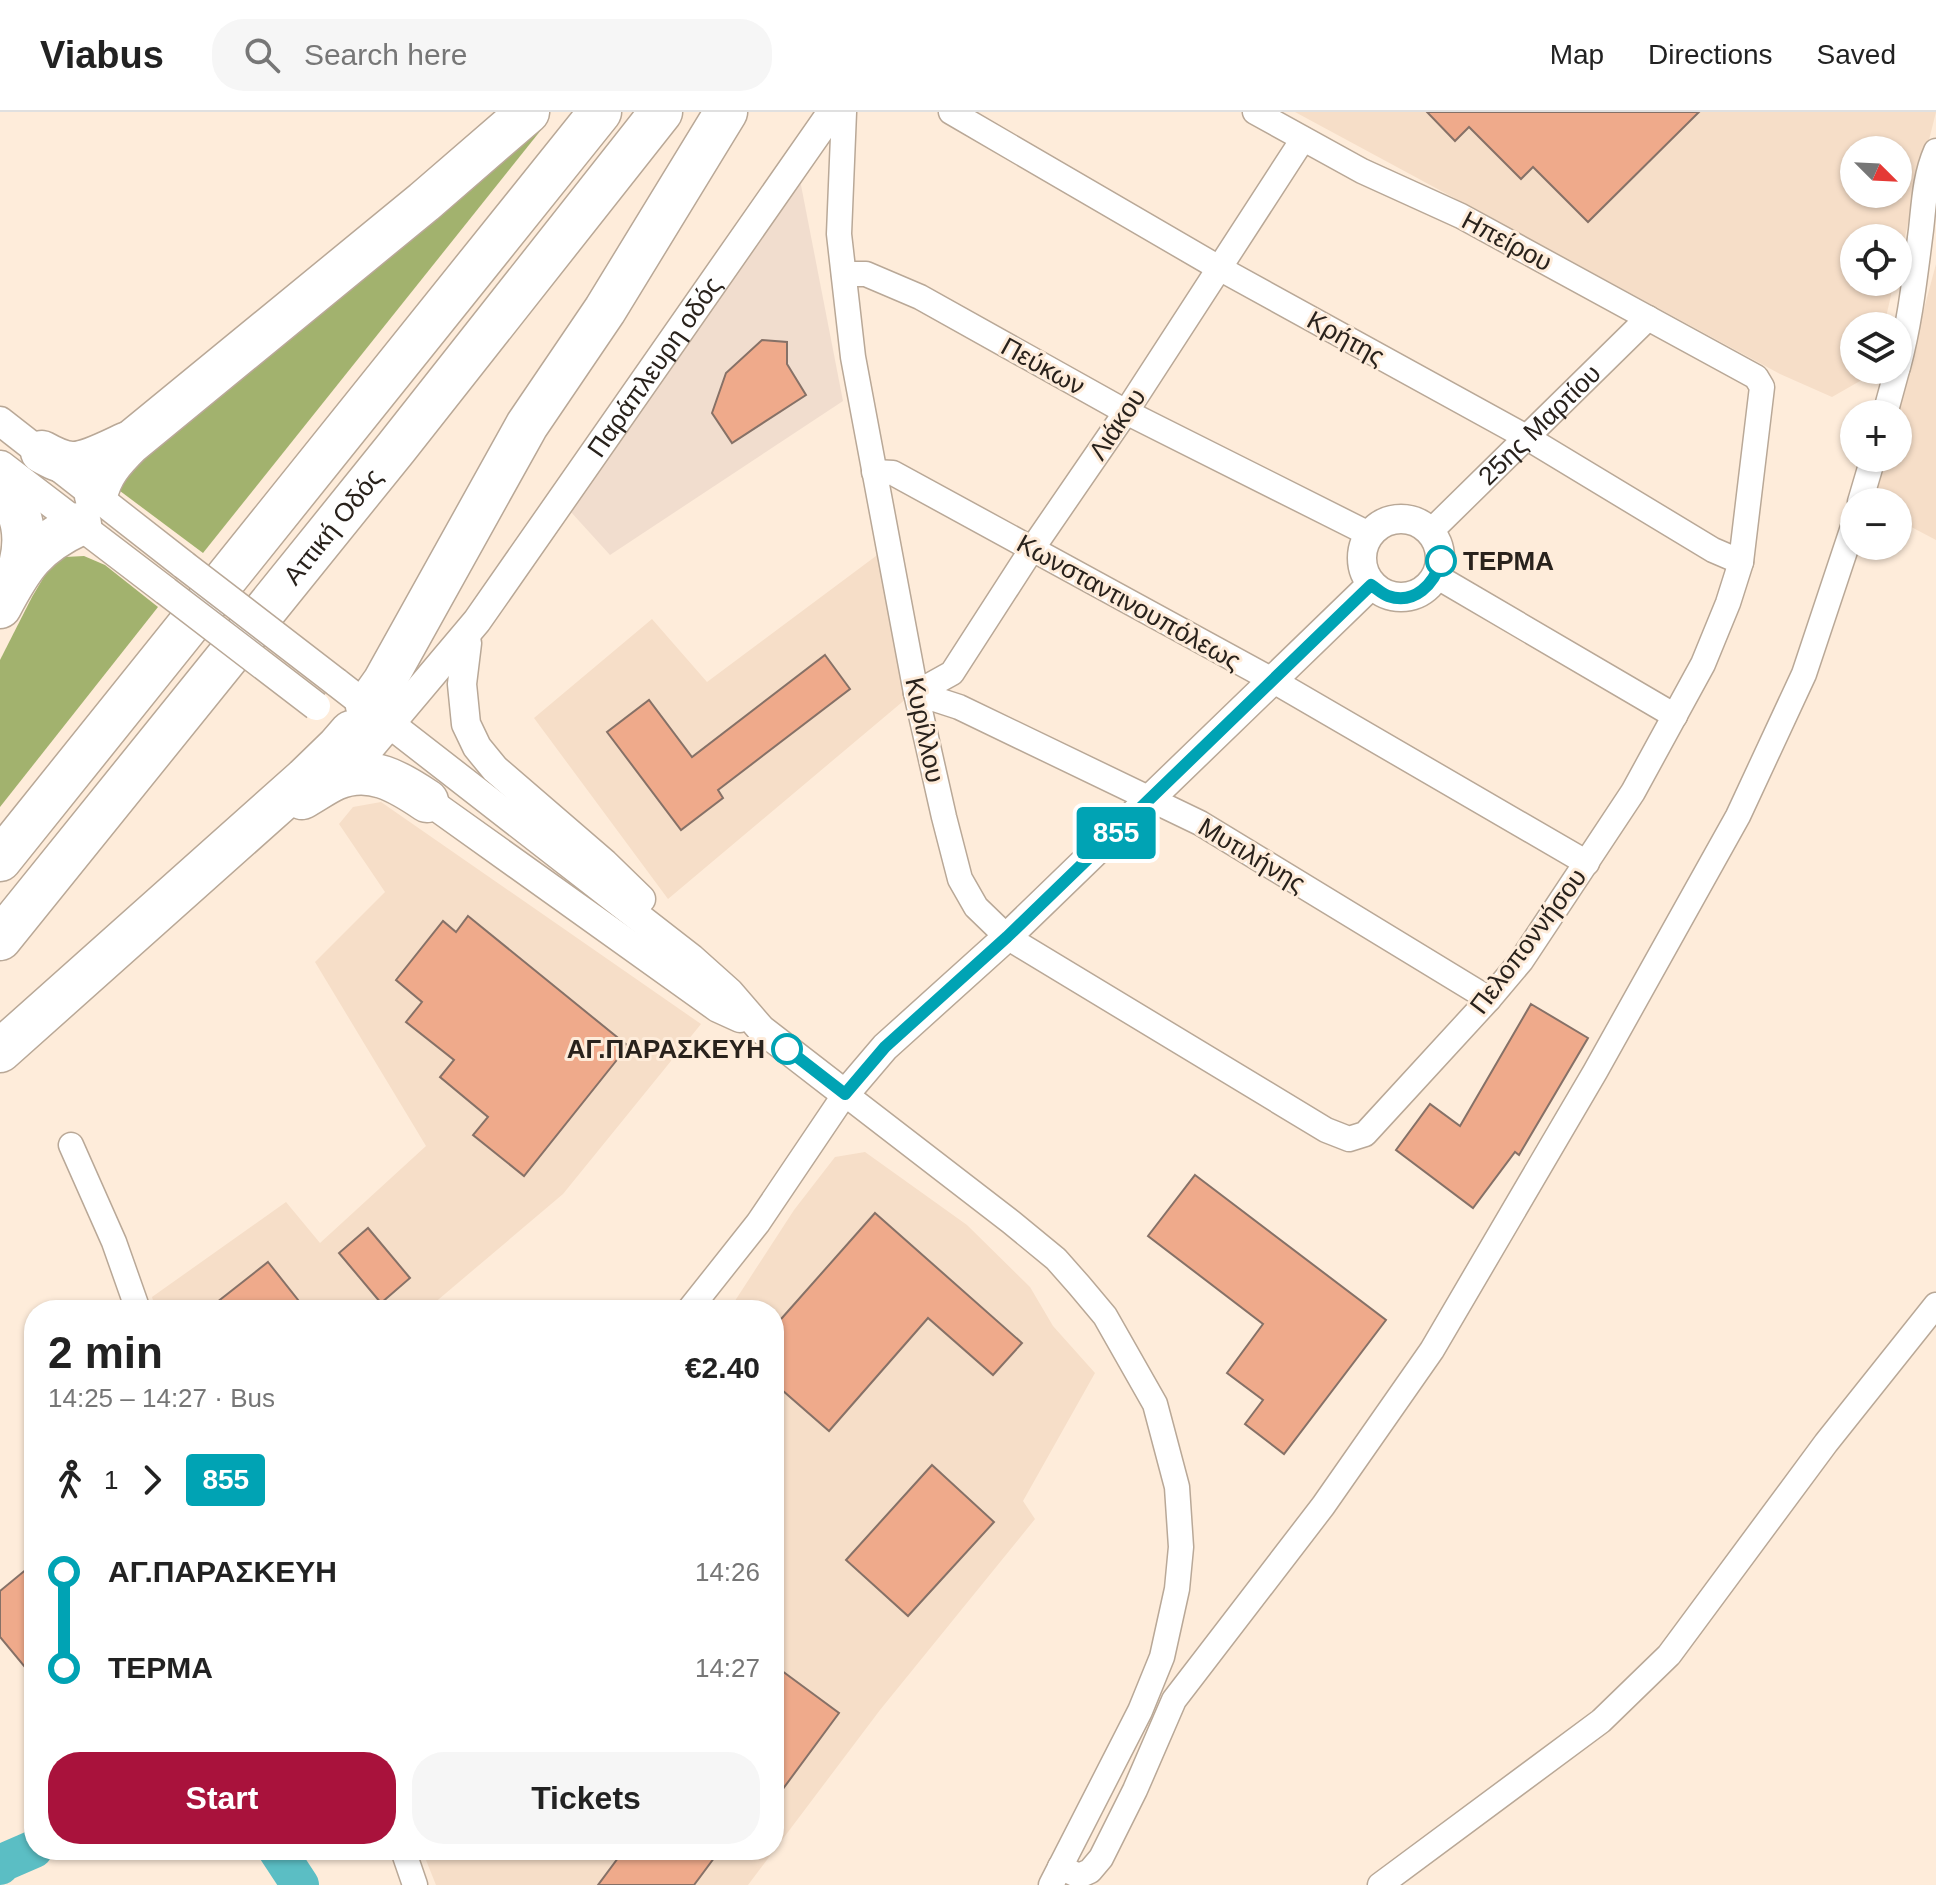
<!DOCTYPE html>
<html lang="en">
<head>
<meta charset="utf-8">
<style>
	body { margin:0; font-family:Arial,sans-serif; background:#f6f6f6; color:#222; height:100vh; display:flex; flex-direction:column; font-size:30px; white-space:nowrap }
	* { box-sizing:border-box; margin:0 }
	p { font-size:26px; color:#767676 }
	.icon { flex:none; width:44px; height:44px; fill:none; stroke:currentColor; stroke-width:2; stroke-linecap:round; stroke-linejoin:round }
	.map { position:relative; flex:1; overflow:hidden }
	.drawer { position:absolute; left:24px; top:1188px; width:760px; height:560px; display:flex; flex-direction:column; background:#fff; border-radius:32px; box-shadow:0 2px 6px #0004 }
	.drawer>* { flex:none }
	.badge { padding:0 16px; border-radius:6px; font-size:28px; line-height:52px }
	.needle { width:52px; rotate:114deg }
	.fabs { position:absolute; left:1840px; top:24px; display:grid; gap:16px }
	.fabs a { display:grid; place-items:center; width:72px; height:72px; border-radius:50%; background:#fff; box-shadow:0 2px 6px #0004; font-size:40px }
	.map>.badge { position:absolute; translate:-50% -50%; box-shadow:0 0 0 4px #fff }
	.legs { display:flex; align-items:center; gap:12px; height:88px; padding:0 24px; font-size:26px }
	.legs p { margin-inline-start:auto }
	.overview { display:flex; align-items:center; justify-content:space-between; height:136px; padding:0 24px }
	h1 { font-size:44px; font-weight:800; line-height:60px }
	.action { display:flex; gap:16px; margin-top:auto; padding:16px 24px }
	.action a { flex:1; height:92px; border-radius:32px; background:#a9123c; color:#fff; font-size:32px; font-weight:800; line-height:92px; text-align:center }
	.action a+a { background:#f6f6f6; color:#222 }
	ul { padding:0 24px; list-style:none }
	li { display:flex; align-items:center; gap:28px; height:96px; font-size:30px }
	li i { display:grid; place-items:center; width:12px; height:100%; margin:0 10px; background:currentColor }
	li i::after { content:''; width:20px; height:20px; margin:-10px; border:6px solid; border-radius:50%; background:#fff }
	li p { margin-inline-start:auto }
	li:first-child i { background:linear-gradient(#0000 50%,currentColor 0) }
	li:last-child i { background:linear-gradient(currentColor 50%,#0000 0) }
	header { display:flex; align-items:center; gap:48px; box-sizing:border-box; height:112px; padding:0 40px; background:#fff; border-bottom:2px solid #e0e0e0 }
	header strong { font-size:38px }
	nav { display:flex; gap:44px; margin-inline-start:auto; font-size:28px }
	.search { width:560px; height:72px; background:#f6f6f6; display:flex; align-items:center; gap:20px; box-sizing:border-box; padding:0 28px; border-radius:32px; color:#767676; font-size:30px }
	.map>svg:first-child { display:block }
</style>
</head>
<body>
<header>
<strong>Viabus</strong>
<div class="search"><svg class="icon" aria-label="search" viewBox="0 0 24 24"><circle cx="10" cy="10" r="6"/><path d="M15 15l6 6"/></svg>Search here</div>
<nav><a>Map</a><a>Directions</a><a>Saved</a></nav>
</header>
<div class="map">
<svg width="1936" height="1773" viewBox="0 0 1936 1773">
	<rect width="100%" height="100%" fill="#feecda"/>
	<!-- commercial -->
	<polygon fill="#f1ddce" points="800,68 843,289 610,443 570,399"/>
	<!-- built -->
	<g fill="#f6dec8" fill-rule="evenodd">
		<path d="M1295,0H1936L1898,152V126H1854V170H1894L1884,214H1854V258H1875L1874,261L1832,285L1780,262ZM1854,38H1898V82H1854Z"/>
		<polygon points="1936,152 1936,428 1898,408 1898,390 1873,390 1885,346 1898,346 1898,302 1896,302"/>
		<polygon points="880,441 907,586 668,787 534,606 652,507 707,570"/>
		<polygon points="381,690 701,912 563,1082 426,1198 156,1198 152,1185 286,1090 320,1131 426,1034 315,850 385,780 339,712 353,695"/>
		<polygon points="865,1040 967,1113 1030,1175 1053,1214 1095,1261 1023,1389 1035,1407 880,1598 748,1773 436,1773 422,1738 774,1738 774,1198 729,1198 794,1098 835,1045"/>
	</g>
	<!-- forest -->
	<g fill="#a2b26e">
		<polygon points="529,9 541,18 203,441 112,373"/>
		<polygon points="84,444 105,453 158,495 0,695 0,548 32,485 48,458 65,445"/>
	</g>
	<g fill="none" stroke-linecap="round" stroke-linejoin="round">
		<!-- river -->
		<g stroke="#5bbec4" stroke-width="38">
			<polyline points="277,1738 300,1773"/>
			<polyline points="0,1754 4,1750 34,1737"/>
		</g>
	</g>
	<!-- building -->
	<g fill="#efaa8b" stroke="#867167" stroke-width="2">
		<polygon points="1427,0 1699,0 1588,110 1533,55 1521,67 1469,15 1455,29"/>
		<polygon points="762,228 787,230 787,252 806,283 732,331 712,301 726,261"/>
		<polygon points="825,543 850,577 718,678 723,686 681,718 607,620 649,588 692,645"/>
		<polygon points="468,804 628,934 524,1064 473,1023 488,1005 440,965 454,948 406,910 422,890 396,868 443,809 456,820"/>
		<polygon points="1531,892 1588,926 1519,1043 1515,1040 1473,1096 1396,1038 1430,992 1460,1014"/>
		<polygon points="1195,1063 1386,1208 1284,1342 1245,1312 1263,1288 1227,1261 1263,1212 1148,1124"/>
		<polygon points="875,1101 1022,1231 993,1263 928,1206 829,1319 774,1271 774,1215"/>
		<polygon points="368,1116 410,1166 381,1191 339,1141"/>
		<polygon points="268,1150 306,1198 207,1198"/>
		<polygon points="932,1353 994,1410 908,1504 846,1448"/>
		<polygon points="34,1451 34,1566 0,1525 0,1479"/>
		<polygon points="774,1553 839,1601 774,1689"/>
		<polygon points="624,1738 720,1738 694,1773 598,1773"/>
	</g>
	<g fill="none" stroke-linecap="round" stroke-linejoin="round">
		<!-- minor casing -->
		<g stroke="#b9a897" stroke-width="27">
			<g id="minor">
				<polyline points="844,0 839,122 853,245 916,581 944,705 960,767 976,795 1007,825 1326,1018 1349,1027 1365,1022 1489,887 1521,849 1633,680 1703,552 1728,491 1741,450 1762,275 1756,265 1461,104 1362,59 1255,0"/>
				<polyline points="951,0 1219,156 1526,325 1713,438 1741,450"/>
				<polyline points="844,162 866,162 920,185 1126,300 1369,422"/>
				<path d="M1898,255C1910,211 1915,164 1921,118C1924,91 1925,64 1936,39"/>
				<polyline points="1885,302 1897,258"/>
				<polyline points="874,360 893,361 1272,568 1587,751"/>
				<polyline points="1860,390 1873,346"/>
				<path id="s1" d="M1431,419L1648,206"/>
				<polyline points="1436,464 1675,604"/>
				<polyline points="916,581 952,561 1032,437 1126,300 1303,27"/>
				<polyline points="916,581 959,595 1200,711 1489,887"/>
				<polyline points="71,1033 114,1130 138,1198"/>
				<polyline points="689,1198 758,1111 845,982 1011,1110 1056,1147 1079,1173 1105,1204 1155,1292 1177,1375 1181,1435 1177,1477 1162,1545 1140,1599 1051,1773"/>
				<polyline points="403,1738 415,1773"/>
				<polyline points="1060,1755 1079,1764 1090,1759 1101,1746 1135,1678 1174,1588 1323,1394 1432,1238 1595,960 1738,704 1804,562 1854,412"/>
				<polyline points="1380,1773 1601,1609 1669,1543 1826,1331 1936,1193"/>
			</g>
		</g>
		<!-- tertiary casing -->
		<g stroke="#b9a897" stroke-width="31">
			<g id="tertiary">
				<polyline points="0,309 184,453"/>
				<polyline points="1,353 166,479"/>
				<circle cx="1401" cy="446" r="39"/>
				<polyline points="467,531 462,572 466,612 477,635 495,657 604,751 641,787"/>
				<polyline points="336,570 691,846 729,880 761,917 845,982 885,935 1007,825 1371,473"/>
				<path id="s2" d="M370,636L477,509L832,0"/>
				<polyline points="413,678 718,896 740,906"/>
			</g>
		</g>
		<!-- motorway casing -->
		<g stroke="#b9a897" stroke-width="45">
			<g id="motorway">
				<path d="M42,340C51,345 62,351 73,351C89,351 113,337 128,331"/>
				<path d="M0,367C23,400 30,425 17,463"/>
				<path d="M96,384C101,361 113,348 130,331L424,90L528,0"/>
				<path d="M0,495C22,453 35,433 80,412"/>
				<polyline points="367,594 384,570 527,313 605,198 726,0"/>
				<path d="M302,686C313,680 324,672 335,667C370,652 399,670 427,689"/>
				<polyline points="0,748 600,0"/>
				<path id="s3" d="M0,827L396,336L661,0"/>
				<polyline points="0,939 305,667 338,635 351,620"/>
			</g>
		</g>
		<!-- minor -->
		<use href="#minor" stroke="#fff" stroke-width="24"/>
		<!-- tertiary -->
		<use href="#tertiary" stroke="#fff" stroke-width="28"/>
		<!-- motorway -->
		<use href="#motorway" stroke="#fff" stroke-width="42"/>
		<!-- tertiary-bridge casing -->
		<g stroke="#b9a897" stroke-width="31" stroke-linecap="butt">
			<g id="tertiary-bridge">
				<polyline points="184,453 336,570"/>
				<polyline points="166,479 316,594"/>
			</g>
		</g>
		<!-- tertiary-bridge -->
		<use href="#tertiary-bridge" stroke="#fff" stroke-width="28"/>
	</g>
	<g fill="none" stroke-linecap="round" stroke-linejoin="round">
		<!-- line-1 casing -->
		<g stroke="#fff" stroke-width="18">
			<path id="line-1" d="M787,937L845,982L885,935L1007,825L1371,473C1376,476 1382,482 1388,484C1415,493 1434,472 1441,449"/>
		</g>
		<!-- line-1 -->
		<use href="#line-1" stroke="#00a3b4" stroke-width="12"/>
	</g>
	<!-- markers -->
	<g fill="#fff" stroke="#00a3b4" stroke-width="4">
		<circle cx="1441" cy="449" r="14"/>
		<circle cx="787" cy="937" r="14"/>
	</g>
	<g text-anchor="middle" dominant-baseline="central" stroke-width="6" stroke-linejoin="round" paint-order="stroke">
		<!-- street labels -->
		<g font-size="26" fill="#29221c" stroke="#feecda">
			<text transform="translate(1507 129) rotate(28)">Ηπείρου</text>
			<text transform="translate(1346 226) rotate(29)">Κρήτης</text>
			<text transform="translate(1043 254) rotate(29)">Πεύκων</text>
			<text stroke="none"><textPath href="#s2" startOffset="476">Παράπλευρη οδός</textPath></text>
			<text transform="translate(1117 312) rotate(-56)">Λιάκου</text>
			<text stroke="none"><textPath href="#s1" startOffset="152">25ης Μαρτίου</textPath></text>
			<text stroke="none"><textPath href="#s3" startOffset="530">Αττική Οδός</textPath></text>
			<text transform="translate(1129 490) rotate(29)">Κωνσταντινουπόλεως</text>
			<text transform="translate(925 618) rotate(78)">Κυρίλλου</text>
			<text transform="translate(1252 743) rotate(31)">Μυτιλήνης</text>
			<text transform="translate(1528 829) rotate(-53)">Πελοποννήσου</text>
		</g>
		<!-- stop labels -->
		<g font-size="26" font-weight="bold" fill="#29221c" stroke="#feecda" text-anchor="start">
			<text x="1463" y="449">ΤΕΡΜΑ</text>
			<text x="765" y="937" text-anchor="end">ΑΓ.ΠΑΡΑΣΚΕΥΗ</text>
		</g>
	</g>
</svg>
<div class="fabs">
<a><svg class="needle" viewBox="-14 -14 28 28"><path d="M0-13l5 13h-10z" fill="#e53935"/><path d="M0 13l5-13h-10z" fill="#767676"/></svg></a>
<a><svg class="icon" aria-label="locate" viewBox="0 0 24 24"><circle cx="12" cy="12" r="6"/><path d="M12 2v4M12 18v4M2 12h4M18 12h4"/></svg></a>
<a><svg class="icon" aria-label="layers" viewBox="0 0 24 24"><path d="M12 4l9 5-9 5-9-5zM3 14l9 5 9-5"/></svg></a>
<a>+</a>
<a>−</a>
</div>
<b class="badge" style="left:1116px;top:721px;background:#00a3b4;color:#fff">855</b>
<section class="drawer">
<div class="overview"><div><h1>2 min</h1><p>14:25 – 14:27 · Bus</p></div><b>€2.40</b></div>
<div class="legs"><svg class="icon" aria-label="walk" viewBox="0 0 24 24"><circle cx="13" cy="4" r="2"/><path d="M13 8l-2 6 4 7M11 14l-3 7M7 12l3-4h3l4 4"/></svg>1<svg class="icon" aria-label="forward" viewBox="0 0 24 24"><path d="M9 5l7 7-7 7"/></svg><b class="badge" style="background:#00a3b4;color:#fff">855</b></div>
<ul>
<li><i style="color:#00a3b4"></i><b>ΑΓ.ΠΑΡΑΣΚΕΥΗ</b><p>14:26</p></li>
<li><i style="color:#00a3b4"></i><b>ΤΕΡΜΑ</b><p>14:27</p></li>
</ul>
<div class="action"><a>Start</a><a>Tickets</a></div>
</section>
</div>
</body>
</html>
